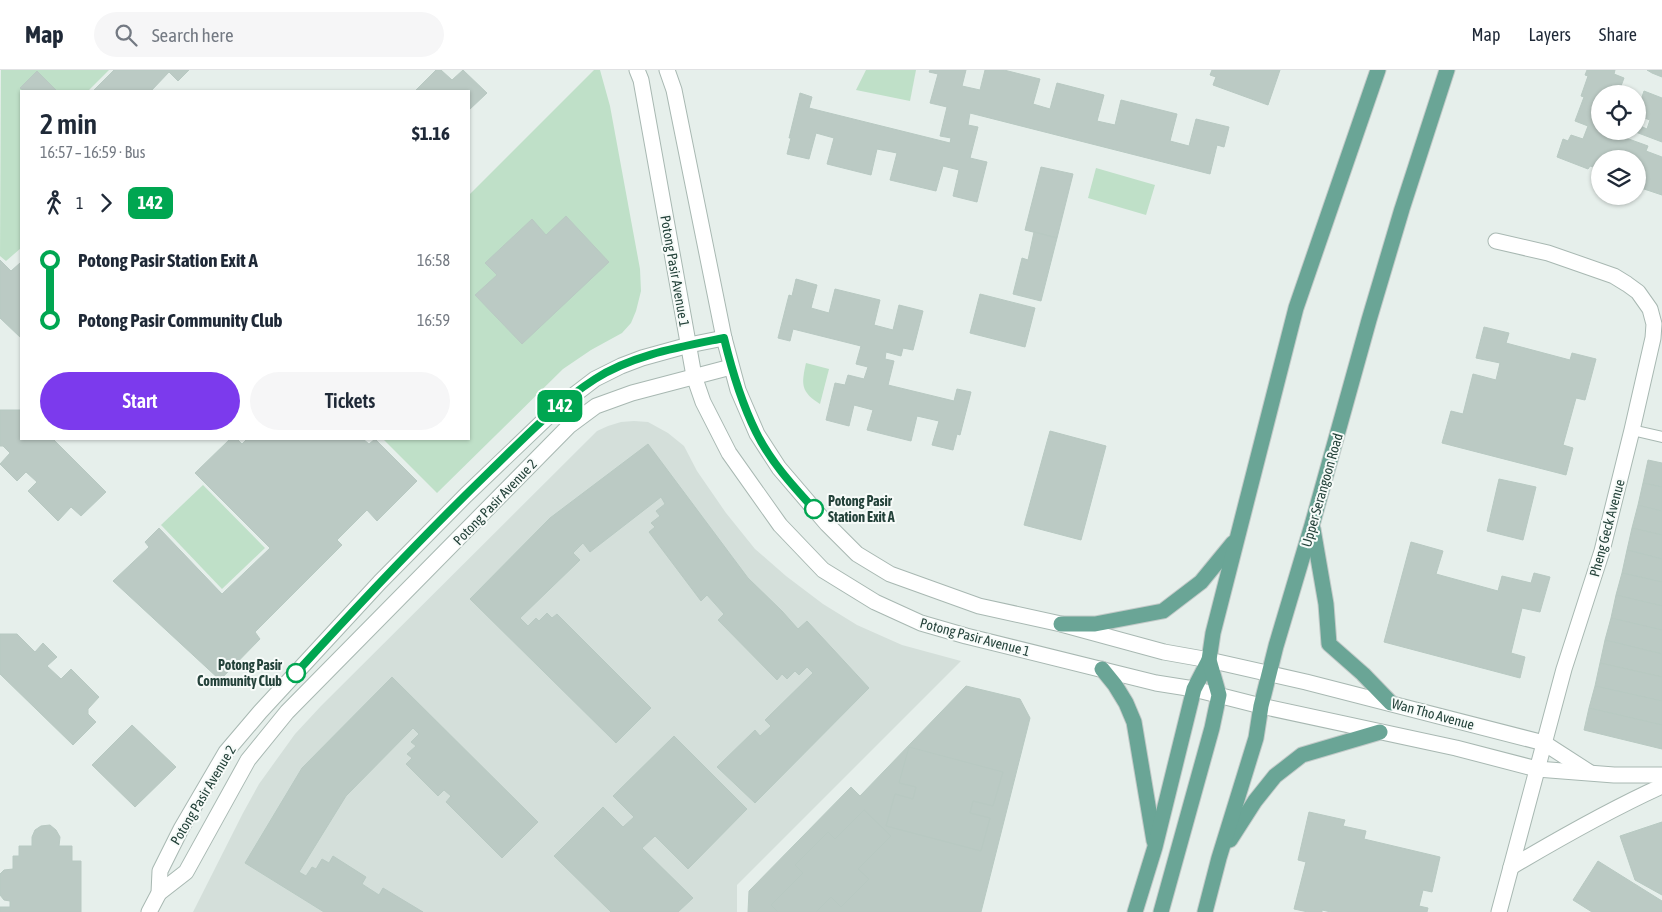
<!DOCTYPE html>
<html lang="en">
<head>
<meta charset="utf-8">
<style>
	body { margin:0; font-family:"Asap Condensed",sans-serif; background:#f6f6f7; color:#1f2937; height:100vh; display:flex; flex-direction:column; font-size:19px; white-space:nowrap }
	* { box-sizing:border-box; margin:0 }
	p { font-size:16px; color:#747a83 }
	.icon { flex:none; width:28px; height:28px; fill:none; stroke:currentColor; stroke-width:2; stroke-linecap:round; stroke-linejoin:round }
	.map { position:relative; flex:1; overflow:hidden }
	.sheet { position:absolute; left:20px; top:20px; width:450px; height:350px; display:flex; flex-direction:column; background:#fff; border-radius:0px; box-shadow:0 1px 4px #0004 }
	.sheet>* { flex:none }
	.badge { padding:0 10px; border-radius:8px; font-size:18px; line-height:32px }
	.buttons { position:absolute; left:1591px; top:15px; display:grid; gap:10px }
	.buttons a { display:grid; place-items:center; width:55px; height:55px; border-radius:50%; background:#fff; box-shadow:0 1px 4px #0004; font-size:25px }
	.map>.badge { position:absolute; translate:-50% -50%; box-shadow:0 0 0 2px #fff }
	.legs { display:flex; align-items:center; gap:8px; height:55px; padding:0 20px; font-size:16px }
	.legs p { margin-inline-start:auto }
	.head { display:flex; align-items:center; justify-content:space-between; height:85px; padding:0 20px }
	h1 { font-size:28px; font-weight:600; line-height:38px }
	.action { display:flex; gap:10px; margin-top:auto; padding:10px 20px }
	.action a { flex:1; height:58px; border-radius:30px; background:#7c3aed; color:#fff; font-size:20px; font-weight:600; line-height:58px; text-align:center }
	.action a+a { background:#f6f6f7; color:#1f2937 }
	ul { padding:0 20px; list-style:none }
	li { display:flex; align-items:center; gap:18px; height:60px; font-size:19px }
	li i { display:grid; place-items:center; width:8px; height:100%; margin:0 6px; background:currentColor }
	li i::after { content:''; width:12px; height:12px; margin:-6px; border:4px solid; border-radius:50%; background:#fff }
	li p { margin-inline-start:auto }
	li:first-child i { background:linear-gradient(#0000 50%,currentColor 0) }
	li:last-child i { background:linear-gradient(currentColor 50%,#0000 0) }
	header { display:flex; align-items:center; gap:30px; box-sizing:border-box; height:70px; padding:0 25px; background:#fff; border-bottom:1px solid #e0e1e3 }
	header strong { font-size:24px }
	nav { display:flex; gap:28px; margin-inline-start:auto; font-size:18px }
	.search { width:350px; height:45px; background:#f6f6f7; display:flex; align-items:center; gap:12px; box-sizing:border-box; padding:0 18px; border-radius:28px; color:#747a83; font-size:19px }
	.map>svg:first-child { display:block }
</style>
</head>
<body>
<header>
<strong>Map</strong>
<div class="search"><svg class="icon" aria-label="search" viewBox="0 0 24 24"><circle cx="10" cy="10" r="6"/><path d="M15 15l6 6"/></svg>Search here</div>
<nav><a>Map</a><a>Layers</a><a>Share</a></nav>
</header>
<div class="map">
<svg width="1662" height="842" viewBox="0 0 1662 842">
	<rect width="100%" height="100%" fill="#e6efeb"/>
	<!-- built -->
	<polygon fill="#d4dfda" points="634,351 648,352 668,363 684,376 697,401 726,443 755,479 786,506 823,534 857,555 902,575 961,591 737,815 737,842 193,842 243,743 259,714 295,664 321,636 588,370 597,361 608,356 621,352"/>
	<!-- green -->
	<g fill="#bfe0c8">
		<polygon points="1,0 109,0 88,21 21,21 20,89 21,178 6,191 0,186"/>
		<polygon points="594,0 600,0 610,36 640,199 641,221 636,241 631,253 622,263 591,280 563,299 437,423 383,369 469,369 469,125"/>
		<polygon points="866,0 916,0 910,31 856,20"/>
		<polygon points="1096,98 1155,115 1146,145 1088,128"/>
		<path d="M806,293L829,299L820,334C801,322 801,315 806,293Z"/>
		<polygon points="203,415 265,478 222,519 161,455"/>
	</g>
	<!-- building -->
	<g fill="#bbcac4" stroke="#b8c9c2">
		<polygon points="114,0 189,0 178,11 169,2 151,21 93,21"/>
		<polygon points="436,0 441,0 452,10 463,0 487,23 469,40 469,21 415,21"/>
		<polygon points="930,0 966,0 962,16 980,20 985,0 1004,0 1040,9 1033,34 1050,39 1057,13 1104,25 1097,51 1115,55 1121,30 1177,44 1170,71 1189,76 1196,49 1229,57 1224,77 1217,75 1210,104 970,43 968,55 978,57 970,88 987,92 977,132 953,126 959,100 943,96 936,121 890,110 897,83 877,79 871,105 827,94 834,68 816,63 809,89 787,84 791,68 789,68 800,23 812,27 809,38 950,73 951,68 940,66 947,37 930,33 938,4 929,2"/>
		<polygon points="1212,0 1280,0 1268,35 1213,15 1216,7 1210,5"/>
		<polygon points="1587,0 1615,0 1614,4 1624,8 1618,24 1600,24 1600,61 1617,61 1615,64 1648,76 1646,81 1662,87 1662,125 1638,117 1639,113 1638,112 1638,89 1600,89 1600,99 1590,96 1588,99 1557,87 1563,69 1568,71 1571,65 1583,69 1588,56 1575,51 1584,27 1581,26 1588,6 1585,5"/>
		<polygon points="1647,0 1662,0 1662,7 1652,3"/>
		<polygon points="37,1 57,21 24,21 20,18"/>
		<polygon points="1644,21 1662,28 1662,72 1633,61 1638,61 1638,55 1647,59 1650,50 1639,46 1641,40 1638,39"/>
		<polygon points="1041,97 1073,104 1057,168 1025,160"/>
		<polygon points="566,146 609,192 522,274 475,225 497,205 485,193 532,149 546,165"/>
		<polygon points="1034,162 1057,168 1041,231 1013,224 1022,188 1028,190"/>
		<polygon points="0,190 11,201 20,193 21,194 21,268 0,248"/>
		<polygon points="796,209 817,215 811,238 829,243 835,219 880,230 874,255 893,260 899,235 923,241 913,280 903,278 901,286 886,282 885,289 894,291 888,315 954,331 957,319 971,322 960,365 957,364 953,380 932,375 939,351 917,346 911,371 867,360 873,340 854,335 849,356 826,350 835,313 845,315 848,305 864,309 868,297 856,294 861,276 793,259 790,271 778,268 789,225 792,226"/>
		<polygon points="980,224 1035,238 1025,277 970,263"/>
		<polygon points="1484,257 1509,263 1506,273 1570,290 1572,283 1596,289 1585,330 1576,328 1563,375 1573,378 1566,405 1442,373 1451,341 1463,344 1473,304 1496,310 1500,293 1476,288"/>
		<polygon points="0,340 21,340 21,369 53,369 106,422 81,446 71,437 58,451 28,421 37,412 26,402 17,411 0,394 10,383 3,376 0,376"/>
		<polygon points="1050,361 1106,376 1081,470 1024,455"/>
		<polygon points="230,369 237,369 242,374 247,369 363,369 369,374 375,369 417,411 377,451 367,440 337,470 342,475 255,562 260,569 220,610 113,511 149,477 145,472 159,458 222,524 270,478 195,403"/>
		<polygon points="648,374 748,508 782,541 798,559 807,551 869,618 755,733 717,697 755,660 760,666 771,656 765,650 813,603 807,597 799,605 795,601 787,609 782,604 777,610 718,550 724,544 707,525 701,531 649,462 655,457 651,453 660,446 656,441 665,434 661,427 590,482 583,473 573,483 580,490 520,548 528,556 536,548 539,551 547,543 552,548 557,544 651,638 616,673 470,529 550,448"/>
		<polygon points="1648,390 1662,393 1662,417 1643,413"/>
		<polygon points="1499,409 1536,417 1523,470 1487,461"/>
		<polygon points="1643,413 1662,417 1662,441 1638,435"/>
		<polygon points="1638,435 1662,441 1662,465 1632,458"/>
		<polygon points="1632,458 1662,465 1662,489 1627,480"/>
		<polygon points="1411,472 1443,481 1436,504 1498,521 1502,506 1531,513 1534,503 1550,507 1540,542 1522,538 1511,583 1525,587 1520,608 1384,572"/>
		<polygon points="1627,480 1662,489 1662,512 1622,503"/>
		<polygon points="1622,503 1662,512 1662,536 1616,525"/>
		<polygon points="1616,525 1662,536 1662,560 1611,548"/>
		<polygon points="1611,548 1662,560 1662,584 1605,570"/>
		<polygon points="0,564 17,564 35,582 43,573 57,587 47,596 61,609 71,599 99,627 88,639 88,644 96,652 73,675 0,604"/>
		<polygon points="1605,570 1662,584 1662,607 1600,593"/>
		<polygon points="1600,593 1662,607 1662,631 1595,616"/>
		<polygon points="392,607 538,752 502,788 446,732 451,726 444,720 438,726 406,694 412,688 407,684 416,676 411,672 419,664 413,658 346,726 299,802 306,806 312,797 316,799 322,789 329,793 333,786 366,807 362,814 379,825 383,818 423,842 324,842 245,793 302,698"/>
		<polygon points="966,616 1020,629 1030,648 981,842 748,842 749,821 851,717 860,726"/>
		<polygon points="1595,616 1662,631 1662,655 1589,638"/>
		<polygon points="1589,638 1662,655 1662,679 1584,660"/>
		<polygon points="132,655 176,697 135,737 92,695"/>
		<polygon points="674,666 747,739 688,799 655,766 642,778 693,828 678,842 611,842 554,786 603,737 623,757 634,747 613,726"/>
		<polygon points="909,677 1003,702 993,736 973,731 970,743 990,748 981,781 886,756 895,724 913,729 916,717 899,713"/>
		<polygon points="864,740 891,766 858,799 869,809 841,837 831,827 816,842 778,842 771,835 803,803 795,795 828,762 835,769"/>
		<polygon points="1309,742 1345,750 1343,756 1366,761 1364,769 1440,787 1432,822 1423,820 1419,836 1428,838 1427,842 1331,842 1322,840 1322,842 1308,842 1294,839 1306,792 1298,790"/>
		<polygon points="1662,752 1662,825 1635,810 1620,766"/>
		<polygon points="50,755 56,760 60,767 59,776 72,776 72,791 81,791 81,842 0,842 0,837 10,837 10,831 4,830 0,825 0,804 4,800 13,799 13,786 19,786 19,776 32,776 32,767 35,760 41,756"/>
		<polygon points="1598,791 1662,831 1662,842 1592,842 1573,830"/>
	</g>
	<g fill="none" stroke-linecap="round" stroke-linejoin="round">
		<!-- service casing -->
		<g stroke="#a8b8b2" stroke-width="12">
			<polyline id="service" points="1632,360 1662,367"/>
		</g>
		<!-- minor casing -->
		<g stroke="#a8b8b2" stroke-width="17">
			<g id="minor">
				<polyline points="637,0 641,10 694,306 703,332 729,383 780,455 823,500 875,532 921,553 966,566 1156,613 1194,619 1261,636 1456,678 1537,699 1614,705 1662,705"/>
				<polyline points="667,0 674,20 724,268 738,320 757,364 779,398 827,454 857,484 890,504 979,536 1061,554 1164,582 1209,590 1306,612 1544,673 1589,702"/>
				<polyline points="1496,171 1548,183 1614,206 1627,214 1638,222 1650,239 1654,254 1653,268 1632,360 1602,481 1564,599 1499,842"/>
				<path d="M1511,797C1560,768 1609,740 1662,716"/>
				<polyline points="159,823 186,802 248,690 287,642 569,356 596,336 632,323 731,297"/>
				<polyline points="149,842 159,823 160,801 181,759 226,682 260,642 380,512 466,425 557,338 595,309 621,296 642,288 689,275 724,268"/>
			</g>
		</g>
		<!-- primary casing -->
		<g stroke="#c2cac8" stroke-width="17">
			<g id="primary">
				<polyline points="1313,459 1326,534 1329,574 1363,604 1391,633"/>
				<polyline points="1061,554 1095,554 1163,541 1201,512 1233,473"/>
				<polyline points="1102,599 1115,615 1126,633 1134,652 1154,771"/>
				<polyline points="1230,770 1255,731 1275,706 1302,685 1380,662"/>
				<polyline points="1135,842 1155,777 1194,619 1209,590"/>
				<polyline points="1161,842 1212,658 1219,625 1209,590 1213,563 1296,238 1378,0"/>
				<polyline points="1205,842 1219,788 1256,668 1261,636 1276,576 1312,455 1369,250 1402,139 1447,0"/>
			</g>
		</g>
		<!-- service -->
		<use href="#service" stroke="#fff" stroke-width="10"/>
		<!-- minor -->
		<use href="#minor" stroke="#fff" stroke-width="15"/>
		<!-- primary -->
		<use href="#primary" stroke="#6aa596" stroke-width="15"/>
	</g>
	<g fill="none" stroke-linecap="round" stroke-linejoin="round">
		<!-- line-1 casing -->
		<g stroke="#fff" stroke-width="11">
			<path id="line-1" d="M296,603C359,534 423,466 490,401C523,369 556,334 595,309C632,285 680,277 724,268C732,301 741,332 756,362C770,391 793,416 814,439"/>
		</g>
		<!-- line-1 -->
		<use href="#line-1" stroke="#00a651" stroke-width="8"/>
	</g>
	<!-- markers -->
	<g fill="#fff" stroke="#00a651" stroke-width="2.5">
		<circle cx="814" cy="439" r="9"/>
		<circle cx="296" cy="603" r="9"/>
	</g>
	<g text-anchor="middle" dominant-baseline="central" stroke-width="4" stroke-linejoin="round" paint-order="stroke">
		<!-- street labels -->
		<g font-size="14" fill="#24423a" stroke="#f7fbf9">
			<text transform="translate(675 201) rotate(80)">Potong Pasir Avenue 1</text>
			<text transform="translate(1322 420) rotate(-74)">Upper Serangoon Road</text>
			<text transform="translate(495 432) rotate(-46)">Potong Pasir Avenue 2</text>
			<text transform="translate(1607 458) rotate(-75)">Pheng Geck Avenue</text>
			<text transform="translate(975 567) rotate(15)">Potong Pasir Avenue 1</text>
			<text transform="translate(1433 644) rotate(15)">Wan Tho Avenue</text>
			<text transform="translate(203 725) rotate(-59)">Potong Pasir Avenue 2</text>
		</g>
		<!-- stop labels -->
		<g font-size="14" font-weight="bold" fill="#24423a" stroke="#f7fbf9" text-anchor="start">
			<text x="828" y="431">Potong Pasir<tspan x="828" dy="16">Station Exit A</tspan></text>
			<text x="282" y="595" text-anchor="end">Potong Pasir<tspan x="282" dy="16">Community Club</tspan></text>
		</g>
	</g>
</svg>
<div class="buttons">
<a><svg class="icon" aria-label="locate" viewBox="0 0 24 24"><circle cx="12" cy="12" r="6"/><path d="M12 2v4M12 18v4M2 12h4M18 12h4"/></svg></a>
<a><svg class="icon" aria-label="layers" viewBox="0 0 24 24"><path d="M12 4l9 5-9 5-9-5zM3 14l9 5 9-5"/></svg></a>
</div>
<b class="badge" style="left:560px;top:336px;background:#00a651;color:#fff">142</b>
<section class="sheet">
<div class="head"><div><h1>2 min</h1><p>16:57 – 16:59 · Bus</p></div><b>$1.16</b></div>
<div class="legs"><svg class="icon" aria-label="walk" viewBox="0 0 24 24"><circle cx="13" cy="4" r="2"/><path d="M13 8l-2 6 4 7M11 14l-3 7M7 12l3-4h3l4 4"/></svg>1<svg class="icon" aria-label="forward" viewBox="0 0 24 24"><path d="M9 5l7 7-7 7"/></svg><b class="badge" style="background:#00a651;color:#fff">142</b></div>
<ul>
<li><i style="color:#00a651"></i><b>Potong Pasir Station Exit A</b><p>16:58</p></li>
<li><i style="color:#00a651"></i><b>Potong Pasir Community Club</b><p>16:59</p></li>
</ul>
<div class="action"><a>Start</a><a>Tickets</a></div>
</section>
</div>
</body>
</html>
